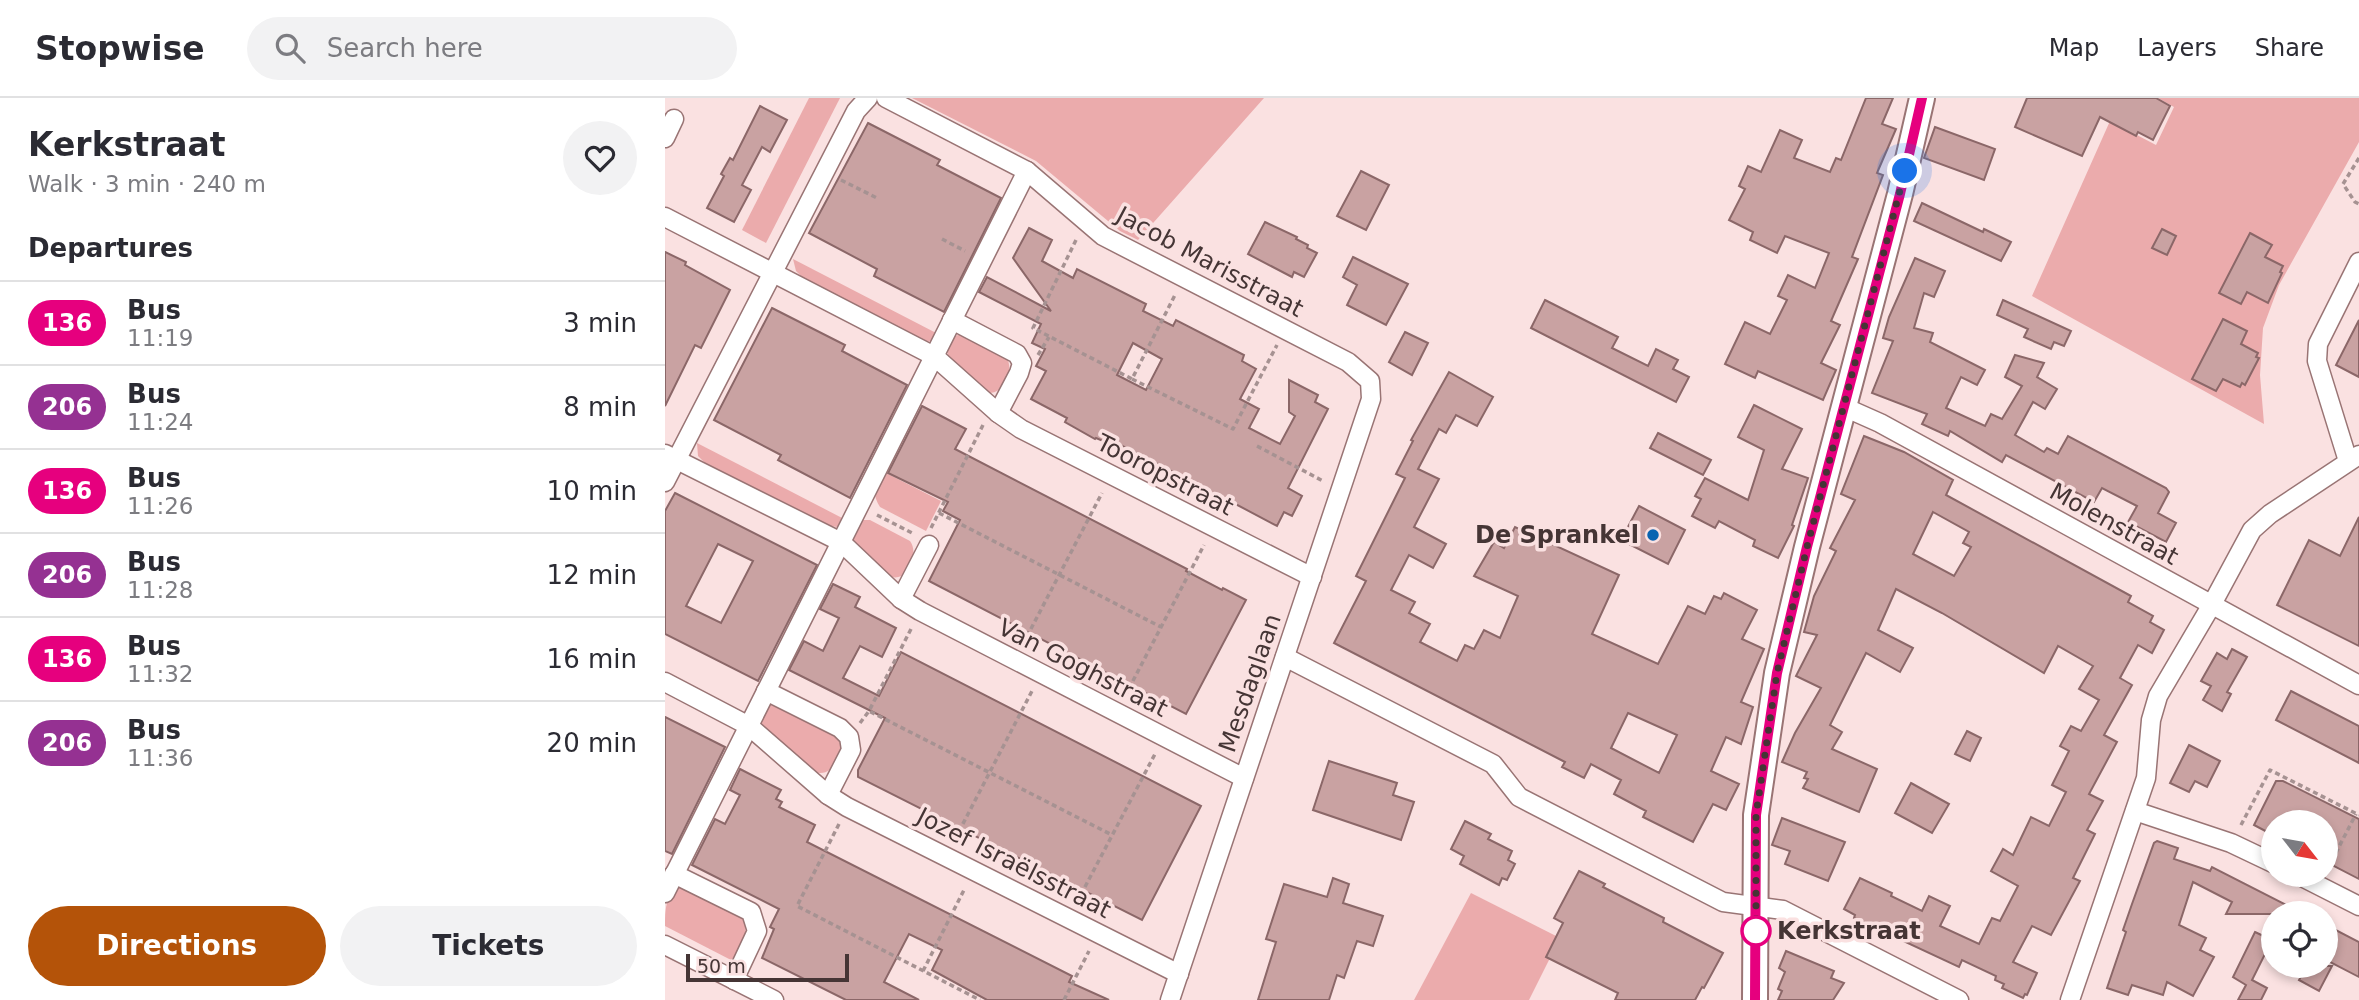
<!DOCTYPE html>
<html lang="en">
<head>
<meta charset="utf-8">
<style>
	body { margin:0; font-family:"DejaVu Sans",sans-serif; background:#f2f2f3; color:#2b2b33; height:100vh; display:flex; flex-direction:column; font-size:26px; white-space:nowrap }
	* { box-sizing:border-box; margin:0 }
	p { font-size:23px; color:#7c7c81 }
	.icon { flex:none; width:38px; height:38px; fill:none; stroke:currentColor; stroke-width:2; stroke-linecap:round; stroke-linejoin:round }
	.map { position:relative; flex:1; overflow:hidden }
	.panel { display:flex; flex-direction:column; background:#fff; width:665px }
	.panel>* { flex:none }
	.badge { padding:0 14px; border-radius:23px; font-size:24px; line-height:46px }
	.needle { width:46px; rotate:121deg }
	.controls { position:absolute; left:1596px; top:712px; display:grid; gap:14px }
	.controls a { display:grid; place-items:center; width:77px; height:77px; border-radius:50%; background:#fff; box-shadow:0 4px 10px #0003; font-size:35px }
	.scale { position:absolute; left:21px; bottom:18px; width:163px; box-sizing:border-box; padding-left:7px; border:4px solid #453535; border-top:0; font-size:19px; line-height:24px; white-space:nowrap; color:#453535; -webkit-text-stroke:5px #fae1e1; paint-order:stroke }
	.you { position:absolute; width:35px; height:35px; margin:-18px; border:5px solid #fff; border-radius:50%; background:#1a73e8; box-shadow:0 0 0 10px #1a73e833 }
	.map>.badge { position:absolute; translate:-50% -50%; box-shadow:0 0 0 4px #fff }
	h2 { padding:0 28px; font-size:26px; line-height:63px }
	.round { display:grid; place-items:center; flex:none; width:74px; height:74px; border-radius:37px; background:#f2f2f3 }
	.head { display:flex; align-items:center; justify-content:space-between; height:119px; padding:0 28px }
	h1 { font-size:33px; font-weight:700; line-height:52px }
	.primary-button { display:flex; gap:14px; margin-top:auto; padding:14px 28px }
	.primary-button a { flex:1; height:80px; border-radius:42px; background:#b45309; color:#fff; font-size:28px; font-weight:700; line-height:80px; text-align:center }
	.primary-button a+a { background:#f2f2f3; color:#2b2b33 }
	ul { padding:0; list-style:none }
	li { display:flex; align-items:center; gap:21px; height:84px; padding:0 28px; border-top:2px solid #e1e1e2 }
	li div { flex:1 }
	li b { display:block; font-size:26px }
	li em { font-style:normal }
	li .badge { min-width:77px; font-weight:700; text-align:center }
	header { display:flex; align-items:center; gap:42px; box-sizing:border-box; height:98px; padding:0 35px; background:#fff; border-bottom:2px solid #e1e1e2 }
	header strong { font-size:33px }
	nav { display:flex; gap:38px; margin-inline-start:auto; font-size:24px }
	.search { width:490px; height:63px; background:#f2f2f3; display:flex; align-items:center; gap:18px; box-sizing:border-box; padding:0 24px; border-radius:38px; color:#7c7c81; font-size:26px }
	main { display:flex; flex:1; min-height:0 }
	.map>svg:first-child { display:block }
</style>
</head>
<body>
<header>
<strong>Stopwise</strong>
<div class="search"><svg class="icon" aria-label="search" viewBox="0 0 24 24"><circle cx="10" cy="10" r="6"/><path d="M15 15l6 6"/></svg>Search here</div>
<nav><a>Map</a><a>Layers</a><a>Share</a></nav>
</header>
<main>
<section class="panel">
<div class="head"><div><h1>Kerkstraat</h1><p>Walk · 3 min · 240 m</p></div><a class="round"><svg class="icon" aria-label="heart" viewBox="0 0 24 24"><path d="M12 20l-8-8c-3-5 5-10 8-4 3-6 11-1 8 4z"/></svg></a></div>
<h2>Departures</h2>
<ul>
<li><span class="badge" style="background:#e6007e;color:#fff">136</span><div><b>Bus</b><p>11:19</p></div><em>3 min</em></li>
<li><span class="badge" style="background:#953192;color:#fff">206</span><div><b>Bus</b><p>11:24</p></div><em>8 min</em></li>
<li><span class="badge" style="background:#e6007e;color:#fff">136</span><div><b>Bus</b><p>11:26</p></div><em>10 min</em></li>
<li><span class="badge" style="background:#953192;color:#fff">206</span><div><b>Bus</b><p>11:28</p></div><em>12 min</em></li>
<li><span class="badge" style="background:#e6007e;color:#fff">136</span><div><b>Bus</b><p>11:32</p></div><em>16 min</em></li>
<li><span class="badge" style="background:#953192;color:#fff">206</span><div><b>Bus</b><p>11:36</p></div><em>20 min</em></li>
</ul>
<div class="primary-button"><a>Directions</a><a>Tickets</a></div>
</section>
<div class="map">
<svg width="1694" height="902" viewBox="0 0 1694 902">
	<rect width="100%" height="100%" fill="#fae1e1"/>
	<!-- green -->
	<g fill="#ebabac">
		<polygon points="144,0 175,0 101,145 77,132"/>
		<polygon points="247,0 599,0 473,142 455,133 371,63"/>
		<polygon points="1493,0 1694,0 1694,44 1614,187 1598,230 1595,277 1599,326 1367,198 1445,23 1491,47 1509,9"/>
		<polygon points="128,161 275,237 268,243 259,244 140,182 131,173"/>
		<path d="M298,236L342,260C349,275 340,296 322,295L284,261L281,248L289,238Z"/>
		<polygon points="32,345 181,422 172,429 160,427 42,367 33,358"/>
		<path d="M221,375L276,403L261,433L215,409C206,395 209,385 221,375Z"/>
		<path d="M197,422H205L245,443C254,455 245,483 227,479C217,476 199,454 190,446L187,440L191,427Z"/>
		<path d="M107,606L168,634L176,644V649C172,664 166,679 149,674L98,628L95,624L103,608Z"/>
		<path d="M15,789H20L78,820C85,835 77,851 66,862L0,828C0,813 0,796 15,789Z"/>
		<polygon points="806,795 895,840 864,902 749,902"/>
	</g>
	<!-- building -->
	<g fill="#c9a2a2" stroke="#8b6768" stroke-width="2" fill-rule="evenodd">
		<polygon points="1201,0 1228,0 1217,26 1231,31 1212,75 1218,77 1187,159 1193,161 1166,223 1175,227 1156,265 1171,272 1158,302 1093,273 1090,280 1060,266 1080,224 1105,236 1122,202 1113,198 1123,177 1150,190 1164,155 1120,138 1112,155 1085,142 1088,134 1064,122 1080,91 1074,88 1083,68 1096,74 1115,32 1137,42 1129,60 1165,74 1171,60 1176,62"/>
		<polygon points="1362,0 1491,0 1505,8 1488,42 1473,34 1471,38 1435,19 1417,58 1350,29"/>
		<polygon points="95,8 122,22 105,54 97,49 77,87 86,92 69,124 42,110 59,78 56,76 65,60 68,62"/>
		<polygon points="203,25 275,62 272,67 336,100 279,214 209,178 212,171 144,135"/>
		<polygon points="1270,29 1330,51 1319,82 1259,60"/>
		<polygon points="696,73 724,87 701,132 672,118"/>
		<polygon points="1257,105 1318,134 1319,131 1346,144 1336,163 1249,123"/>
		<polygon points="600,124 632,139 631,141 643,147 642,150 652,155 639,179 629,174 627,179 583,156"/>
		<path d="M364,130L387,142L377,163L408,180L412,171L481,206L478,213L508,228L511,222L579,257L577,263L591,271L575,301L594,311L584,330L615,346L630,318L624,314V282L653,297L650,304L663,311L623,390L637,398L627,418L619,414L612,428L561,401L559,406L522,387L524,382L440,339L438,343L431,340L430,341L400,324L402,320L366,301L381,273L371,268L380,251L367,245L376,226L314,194L322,179L386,213L348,160ZM468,245L497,261L481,292L452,277Z"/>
		<polygon points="1497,131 1511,138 1502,157 1487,150"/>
		<polygon points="1585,135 1607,147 1600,159 1618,168 1615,174 1617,175 1603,205 1582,194 1576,206 1554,195"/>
		<polygon points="0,154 21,164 20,167 65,192 36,250 30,247 0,308"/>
		<polygon points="688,159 743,186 721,227 682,207 692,187 678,179"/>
		<polygon points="1250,160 1280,173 1269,199 1259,195 1249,230 1268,235 1265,244 1320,272 1312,287 1296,279 1281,310 1320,328 1326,316 1337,321 1357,288 1340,279 1350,257 1379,265 1372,279 1392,291 1380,311 1368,304 1350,337 1379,354 1382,350 1393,356 1403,338 1501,390 1504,394 1493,415 1511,425 1501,444 1463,424 1472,408 1437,390 1429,404 1341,357 1337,364 1285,333 1283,338 1257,326 1262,316 1207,295 1228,243 1218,240 1224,219"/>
		<polygon points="880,202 953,239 947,250 983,268 991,251 1013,262 1008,271 1024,279 1011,304 866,230"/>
		<polygon points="1338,202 1406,233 1399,248 1389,244 1386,251 1359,239 1363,231 1332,217"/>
		<polygon points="107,210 180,247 177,253 242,287 185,400 113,362 116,357 49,322"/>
		<polygon points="1558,221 1582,233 1576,246 1593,255 1591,259 1594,260 1580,287 1577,285 1575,289 1558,281 1551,293 1527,281"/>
		<polygon points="1694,222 1694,279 1671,267"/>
		<polygon points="740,234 763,245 747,277 724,264"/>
		<path d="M784,274L828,299L812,328L791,317L781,335L774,331L753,371L774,381L749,429L781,446L768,470L744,457L726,492L750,504L744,515L765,526L755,544L792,563L800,547L809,551L819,532L835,540L853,498L809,478L829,444L839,450L850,429L954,477L927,536L993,566L1023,508L1040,516L1049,498L1056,501L1059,495L1092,512L1077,541L1099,551L1076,604L1088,609L1076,646L1061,639L1046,673L1074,686L1061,712L1048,706L1028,744L978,719L981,713L949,696L956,682L926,666L919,680L897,669L900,664L669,545L701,483L691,478L740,380L731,376L748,343L746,342ZM963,615L1012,637L994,675L946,650Z"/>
		<polygon points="1089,307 1137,331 1117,371 1143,380 1127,427 1129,428 1113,460 1088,448 1090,442 1054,423 1050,430 1027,418 1036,401 1030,398 1040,380 1083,402 1099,352 1073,339"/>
		<polygon points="257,308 301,331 290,351 522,471 521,473 557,492 558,490 581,502 521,616 264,483 295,422 278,413 283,404 223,375"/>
		<polygon points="993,335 1046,362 1038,377 985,350"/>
		<path d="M1199,338L1239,354L1288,382L1281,397L1466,498L1463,504L1488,518L1485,524L1499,532L1487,555L1473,547L1455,580L1467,587L1439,637L1452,644L1424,696L1438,703L1422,732L1430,736L1408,780L1415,783L1386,837L1367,828L1348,864L1372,875L1362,897L1360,896L1358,900L1337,890L1339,886L1330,882L1331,878L1297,862L1294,869L1189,820L1190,817L1179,811L1195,780L1227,795L1226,798L1257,813L1264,798L1285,808L1275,828L1314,846L1327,820L1335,823L1353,788L1326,773L1338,751L1348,757L1366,719L1384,728L1401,694L1387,687L1404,653L1395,648L1406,628L1416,633L1434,602L1414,591L1428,568L1393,548L1379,575L1277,515L1231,491L1213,532L1248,550L1235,574L1201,555L1165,627L1177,634L1167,651L1212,671L1194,714L1138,690L1143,681L1139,680L1142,674L1117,664L1130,635L1156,590L1131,578L1152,537L1139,534L1149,498L1171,453L1165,450L1190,402L1176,396ZM1268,414L1304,434L1298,445L1306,449L1289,478L1248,456Z"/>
		<path d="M10,395L152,467L93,583L0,536V413ZM53,446L88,463L56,525L21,508Z"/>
		<polygon points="974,408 1020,432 1003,466 956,442"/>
		<polygon points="1694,419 1694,548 1612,507 1644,442 1675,458"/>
		<polygon points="168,486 195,499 190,509 231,530 217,559 195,548 178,580 214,598 236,554 536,708 477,822 193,679 193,672 220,620 124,572 139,543 158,553 174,520 155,511"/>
		<polygon points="1567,551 1582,559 1562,594 1566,596 1557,613 1538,602 1546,588 1536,583 1552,555 1562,561"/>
		<polygon points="1626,593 1694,628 1694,665 1611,622"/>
		<polygon points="0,619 60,649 7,756 0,753"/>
		<polygon points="1302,633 1316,640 1305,663 1290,656"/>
		<polygon points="1524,647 1555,663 1542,689 1530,683 1524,694 1505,685"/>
		<polygon points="664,663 732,685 728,697 749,704 736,742 648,712"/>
		<polygon points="75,671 116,692 111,701 117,704 114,709 150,727 142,744 407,878 404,884 444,902 322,902 267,872 277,852 244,836 219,884 254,902 181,902 97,860 109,831 105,829 114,811 27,767 50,721 60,726 75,697 65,692"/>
		<polygon points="1611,683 1618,683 1694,721 1694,781 1661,764 1661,724 1608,724 1608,737 1589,727"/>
		<polygon points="1246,685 1284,706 1267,735 1230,715"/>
		<polygon points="1117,720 1180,744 1163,783 1120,766 1125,753 1107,747"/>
		<polygon points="800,723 826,736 823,741 847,753 843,762 850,766 842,782 837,780 834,787 795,766 799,758 786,751"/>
		<polygon points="1492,743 1513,750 1509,761 1545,773 1547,769 1639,816 1561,816 1567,804 1528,784 1514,827 1541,840 1535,852 1549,859 1528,898 1502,884 1498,897 1467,887 1463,897 1442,890 1461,834 1458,832 1467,806 1489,745"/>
		<polygon points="914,773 940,786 938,789 999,820 998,824 1058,855 1039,890 1037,889 1030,902 950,902 953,895 881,859 898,825 889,820"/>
		<polygon points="668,780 684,786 678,805 718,818 708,848 692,843 679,880 672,877 664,902 593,902 611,844 601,841 619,786 662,799"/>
		<polygon points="1661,827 1694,844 1694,879 1661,862"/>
		<polygon points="1590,834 1607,842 1587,882 1602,890 1596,902 1573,902 1581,887 1568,879"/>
		<polygon points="1121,853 1169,873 1166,880 1179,885 1168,902 1113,902 1117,893 1113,891 1120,874 1114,870"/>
		<polygon points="1642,868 1667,868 1654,893 1634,882"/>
	</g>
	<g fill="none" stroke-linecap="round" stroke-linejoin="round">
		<!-- street casing -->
		<g stroke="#997474" stroke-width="21">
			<g id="street">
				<polyline points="221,0 362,73 438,138 683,264 705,283 706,301 505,902"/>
				<polyline points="0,40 9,21"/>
				<polyline points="0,119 269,258 333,315 356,331 647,479"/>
				<polyline points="287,222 352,256 357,265 354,275 333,315"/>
				<polyline points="1179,309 1215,325 1694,587"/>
				<polyline points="0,356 176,444 236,501 255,513 579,680"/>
				<polyline points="1683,363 1652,263 1653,246 1694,164"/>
				<polyline points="0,384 191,13 203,0"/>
				<polyline points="236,501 264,447"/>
				<polyline points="620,559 828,666 854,699 1058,804 1118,812 1294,902"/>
				<polyline points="0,584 84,628 163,697 182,709 514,876"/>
				<polyline points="101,593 175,630 184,639 186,652 163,697"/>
				<polyline points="1470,713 1566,745 1608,765"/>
				<polyline points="9,776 86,814 92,833 69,882"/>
				<polyline points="1633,777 1694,808"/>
				<polyline points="0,795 362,73"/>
				<polyline points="0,847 109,902"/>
				<polyline points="1405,902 1481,680 1486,622 1493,598 1546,508 1587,432 1605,416 1694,357"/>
			</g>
		</g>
		<!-- secondary casing -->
		<g stroke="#997474" stroke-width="28">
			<polyline id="secondary" points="1090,902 1091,717 1112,575 1142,449 1235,96 1257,0"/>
		</g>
		<!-- path -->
		<g stroke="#a69292" stroke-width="3.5" stroke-dasharray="5 3.5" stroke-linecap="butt">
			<polyline points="1694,60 1678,86 1690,104 1694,106"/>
			<polyline points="176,82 212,100"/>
			<polyline points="277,141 300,153"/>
			<polyline points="411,142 368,230 467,281 510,197"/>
			<polyline points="373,257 384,239"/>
			<polyline points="467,281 568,331 612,247"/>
			<polyline points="592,348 658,383"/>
			<polyline points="274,415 496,529"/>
			<polyline points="212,417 249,436"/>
			<polyline points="266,430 318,327"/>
			<polyline points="246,531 204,613 447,737"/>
			<polyline points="358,546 437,395"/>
			<polyline points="460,598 539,447"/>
			<polyline points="195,625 204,613"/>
			<polyline points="174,726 132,808 315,902"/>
			<polyline points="1576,727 1605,672 1694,717"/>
			<polyline points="290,741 367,593"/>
			<polyline points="1663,770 1691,716"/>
			<polyline points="412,804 490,656"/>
			<polyline points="258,873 300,790"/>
			<polyline points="399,902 424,853"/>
		</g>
		<!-- street -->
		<use href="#street" stroke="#fff" stroke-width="18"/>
		<!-- secondary -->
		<use href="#secondary" stroke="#fff" stroke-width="24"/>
	</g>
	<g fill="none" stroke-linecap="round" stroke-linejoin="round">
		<!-- line casing -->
		<g stroke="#fff" stroke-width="16">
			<polyline id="line" points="1090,902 1091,717 1112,575 1142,449 1235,96 1257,0"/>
		</g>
		<!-- line -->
		<use href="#line" stroke="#e6007e" stroke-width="10"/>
		<!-- walk -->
		<polyline stroke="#453535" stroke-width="7" stroke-dasharray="0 12.6" points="1091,833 1091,717 1112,575 1142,449 1240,73"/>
	</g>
	<!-- markers -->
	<circle fill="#0964b1" stroke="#fae1e1" stroke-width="2.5" cx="988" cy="437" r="7"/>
	<circle fill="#fff" stroke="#e6007e" stroke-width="3.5" cx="1091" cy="833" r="14"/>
	<g text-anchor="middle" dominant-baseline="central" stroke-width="7" stroke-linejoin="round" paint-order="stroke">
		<!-- street labels -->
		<g font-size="24" fill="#453535" stroke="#fae1e1">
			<text transform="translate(545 164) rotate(28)">Jacob Marisstraat</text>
			<text transform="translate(500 377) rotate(27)">Tooropstraat</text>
			<text transform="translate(1449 426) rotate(29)">Molenstraat</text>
			<text transform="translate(418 570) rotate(27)">Van Goghstraat</text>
			<text transform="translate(585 585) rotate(-71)">Mesdaglaan</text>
			<text transform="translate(349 765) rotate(27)">Jozef Israëlsstraat</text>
		</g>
		<!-- poi labels -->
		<g font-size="24" font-weight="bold" fill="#453535" stroke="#fae1e1" text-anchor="end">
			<text x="974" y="437">De Sprankel</text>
		</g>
		<!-- stop labels -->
		<g font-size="24" font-weight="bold" fill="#453535" stroke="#fae1e1" text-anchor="start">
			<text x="1112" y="833">Kerkstraat</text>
		</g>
	</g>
</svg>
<div class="controls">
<a><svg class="needle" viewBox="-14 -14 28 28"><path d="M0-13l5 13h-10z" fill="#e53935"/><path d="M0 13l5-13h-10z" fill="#7c7c81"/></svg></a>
<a><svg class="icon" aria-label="locate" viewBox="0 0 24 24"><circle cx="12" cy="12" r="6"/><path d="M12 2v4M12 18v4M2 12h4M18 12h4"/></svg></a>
</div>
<div class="scale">50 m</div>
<div class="you" style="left:1240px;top:73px"></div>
</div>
</main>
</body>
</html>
